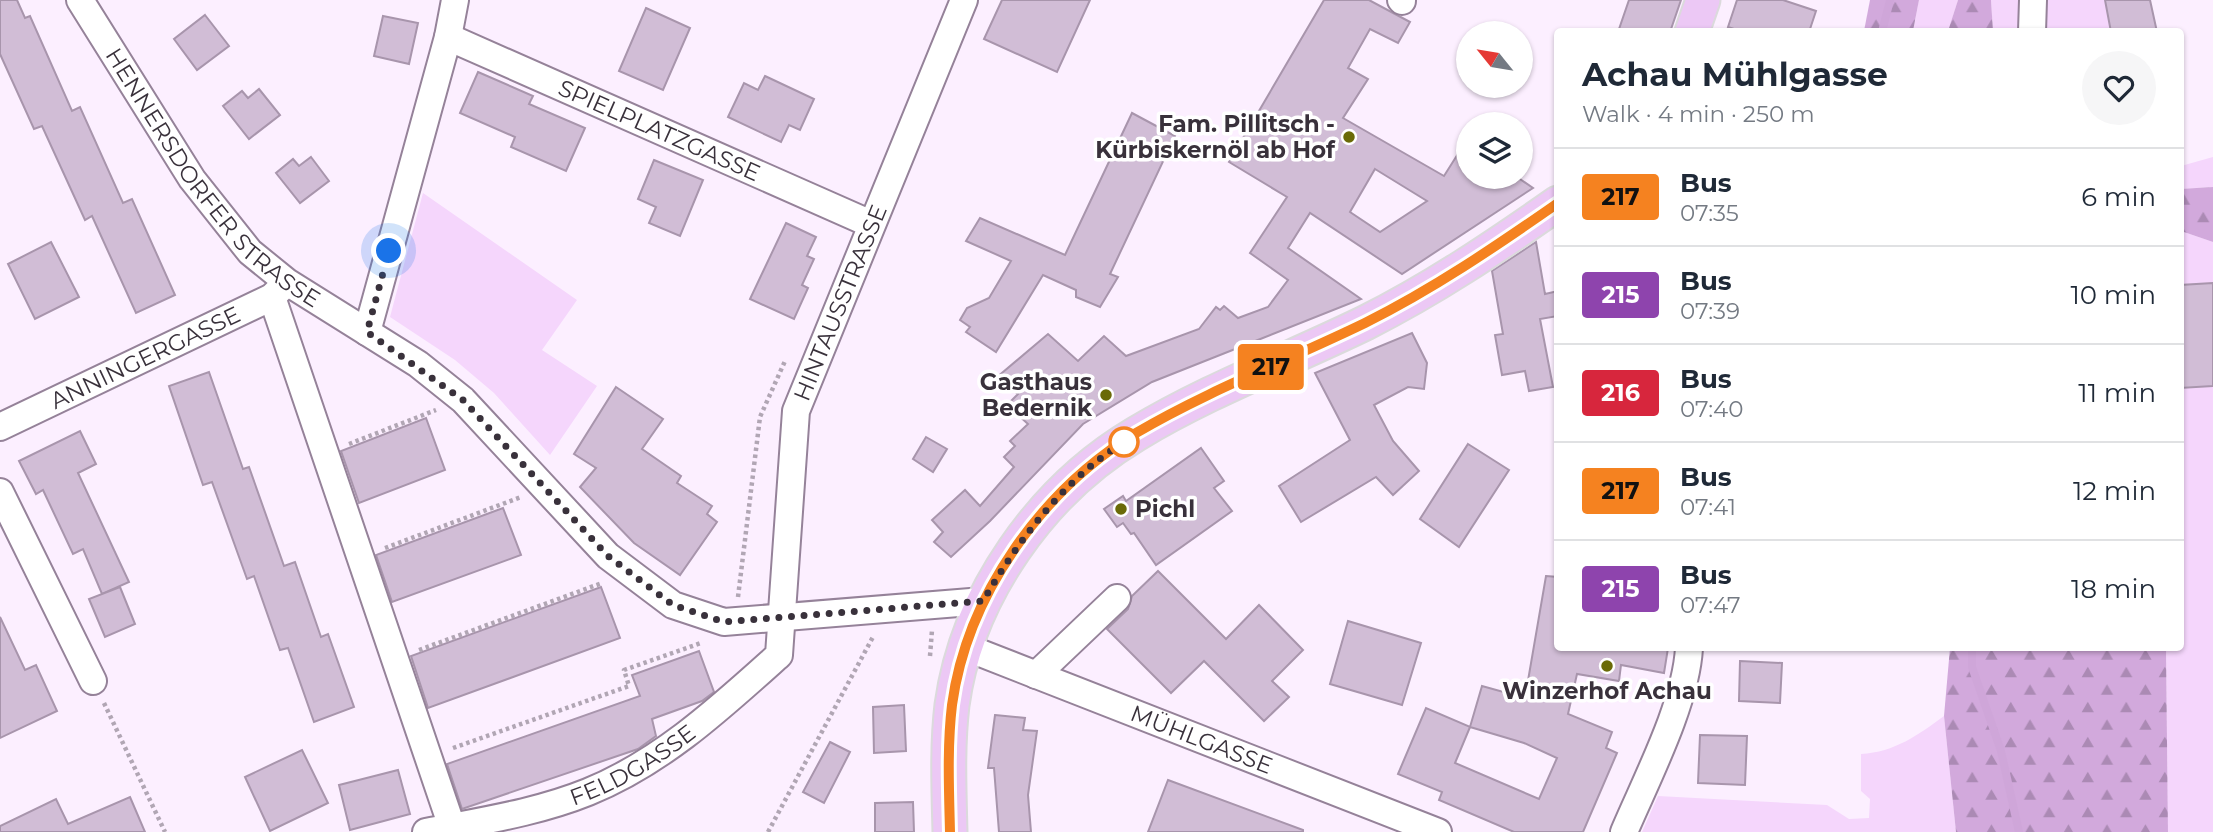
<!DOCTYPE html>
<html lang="en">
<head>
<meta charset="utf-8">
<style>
	body { margin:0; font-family:Montserrat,sans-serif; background:#f6f6f7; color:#1f2937; height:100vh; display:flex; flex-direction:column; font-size:26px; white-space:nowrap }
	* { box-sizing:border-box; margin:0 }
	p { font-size:23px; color:#747a83 }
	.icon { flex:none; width:38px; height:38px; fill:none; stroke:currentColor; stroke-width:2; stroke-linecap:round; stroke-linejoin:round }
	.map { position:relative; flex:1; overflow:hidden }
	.sheet { position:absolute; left:1554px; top:28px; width:630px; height:623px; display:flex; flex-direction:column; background:#fff; border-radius:7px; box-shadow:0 2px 5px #0004 }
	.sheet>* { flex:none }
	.badge { padding:0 14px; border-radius:5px; font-size:24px; line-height:46px }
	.needle { width:46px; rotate:300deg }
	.tools { position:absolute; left:1456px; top:21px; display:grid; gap:14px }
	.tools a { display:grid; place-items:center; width:77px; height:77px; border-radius:50%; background:#fff; box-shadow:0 2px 5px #0004; font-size:35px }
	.you { position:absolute; width:35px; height:35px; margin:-18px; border:5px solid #fff; border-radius:50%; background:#1a73e8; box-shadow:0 0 0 10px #1a73e833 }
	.map>.badge { position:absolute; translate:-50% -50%; box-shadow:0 0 0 4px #fff }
	.round { display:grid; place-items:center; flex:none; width:74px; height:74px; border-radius:37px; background:#f6f6f7 }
	.summary { display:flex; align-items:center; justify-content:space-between; height:119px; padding:0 28px }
	h1 { font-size:33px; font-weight:700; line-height:52px }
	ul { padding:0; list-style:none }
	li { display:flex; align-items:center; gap:21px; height:98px; padding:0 28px; border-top:2px solid #e0e1e3 }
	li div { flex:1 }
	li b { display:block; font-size:26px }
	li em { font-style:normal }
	li .badge { min-width:77px; font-weight:700; text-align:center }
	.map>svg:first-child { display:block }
</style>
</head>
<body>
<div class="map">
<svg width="2213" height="832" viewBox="0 0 2213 832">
	<defs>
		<pattern id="forest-firs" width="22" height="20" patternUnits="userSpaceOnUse" patternTransform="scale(1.75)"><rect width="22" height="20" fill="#d2a9dc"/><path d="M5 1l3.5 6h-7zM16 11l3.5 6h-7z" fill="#ab8ab4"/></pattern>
	</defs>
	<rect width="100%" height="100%" fill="#fcefff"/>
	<!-- green -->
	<g fill="#f5d6fc">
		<polygon points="1919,0 1958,0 1948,31 1913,32"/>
		<polygon points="1991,0 2105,0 2111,31 1993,31"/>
		<polygon points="2213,157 2213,187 2181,189 2181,166"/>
		<polygon points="423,193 577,300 542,350 597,386 550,455 494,393 455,360 390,317"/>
		<polygon points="2181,231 2213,242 2213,832 2168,832 2166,648 2180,648"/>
		<path d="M1944,716L1956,832H1642L1658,796L1827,805L1849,819L1869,818L1870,799L1861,791V754C1895,752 1918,735 1944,716Z"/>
	</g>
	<!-- forest -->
	<g fill="url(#forest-firs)">
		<polygon points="1870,0 1919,0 1913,31 1864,31"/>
		<polygon points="1958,0 1991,0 1993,31 1948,31"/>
		<polygon points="2213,187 2213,242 2181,231 2180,189"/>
		<polygon points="1950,648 2166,648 2168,832 1956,832 1944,716"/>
	</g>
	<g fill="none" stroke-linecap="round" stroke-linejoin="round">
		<!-- stream -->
		<g stroke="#cfa6d9" stroke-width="8">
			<polyline points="1882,32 1890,0"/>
			<polyline points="1972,648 1972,667 2001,751 2019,832"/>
		</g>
	</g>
	<!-- building -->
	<g fill="#d1bdd6" stroke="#a895ac" stroke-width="2" fill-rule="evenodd">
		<polygon points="0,0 17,0 25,18 30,16 72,111 80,107 123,203 132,199 175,295 136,313 92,216 85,220 42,126 34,129 0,54"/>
		<polygon points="1002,0 1090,0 1057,72 984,39"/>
		<path d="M1324,0H1369L1410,22L1398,43L1370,29L1348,68L1368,79L1343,118L1444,176L1468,138V177H1517L1533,188L1402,274L1310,213L1288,248L1361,299L1152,382L1083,424L990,521L951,557L934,542L943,532L932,520L965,490L980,506L1014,467L1004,457L1015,446L1010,441L1028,424L1007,405L1018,394L996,378L1048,334L1078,361L1104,336L1126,356L1199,329L1216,307L1220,310L1224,306L1238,318L1268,307L1288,280L1250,253L1287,197L1229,162ZM1375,169L1427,201L1380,232L1350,212Z"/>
		<polygon points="1629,0 1681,0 1670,32 1618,32"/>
		<polygon points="1737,0 1783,0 1816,11 1809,32 1743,32 1728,27"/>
		<polygon points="2105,0 2150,0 2157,32 2111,32"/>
		<polygon points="646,8 690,28 663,90 619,71"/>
		<polygon points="205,15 229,46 197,70 174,39"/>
		<polygon points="383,16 418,23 409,64 374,56"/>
		<polygon points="478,72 533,96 529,104 585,128 566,171 511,147 515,137 460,113"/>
		<polygon points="765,76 814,99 800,130 789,125 781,142 728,117 744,83 758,90"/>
		<polygon points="259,89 280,115 249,139 223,106 242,91 248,98"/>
		<polygon points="1132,113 1175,136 1110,274 1118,277 1100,307 1076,297 1076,290 1043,275 996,352 966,332 970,327 960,320 967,308 989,298 1011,261 966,241 980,218 1065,255"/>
		<polygon points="311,157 329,181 300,203 276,173 293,159 299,166"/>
		<polygon points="654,160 703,180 680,236 649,223 656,207 638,199"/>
		<polygon points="786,223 816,237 807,256 814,259 802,285 808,288 794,319 750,299"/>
		<polygon points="51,242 79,297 35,319 8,264"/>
		<polygon points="1536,242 1545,294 1558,291 1558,316 1540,319 1553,387 1529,391 1525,371 1502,375 1495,335 1503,334 1492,271"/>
		<polygon points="2213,283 2213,386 2180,388 2180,285"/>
		<polygon points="1412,333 1427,363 1424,389 1408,387 1374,405 1393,441 1419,471 1393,495 1376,477 1301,522 1279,486 1350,440 1315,373"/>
		<polygon points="209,372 243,469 249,467 284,566 295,562 321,637 328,634 354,707 314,722 288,648 280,650 254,576 247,579 212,482 203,485 169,386"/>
		<polygon points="616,387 663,419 642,449 681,476 677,483 712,506 707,514 717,522 680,575 634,543 580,487 596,468 574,454"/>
		<polygon points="426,418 445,470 359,503 341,451"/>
		<polygon points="80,431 96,464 78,473 129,582 102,594 83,549 73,554 43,490 36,494 19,461"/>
		<polygon points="926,437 947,449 933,472 913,459"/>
		<polygon points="1468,444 1509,470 1459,547 1420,519"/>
		<polygon points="1201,448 1224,481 1214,488 1232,511 1156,565 1134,533 1131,534 1123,523 1117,527 1104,509 1123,496 1126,501"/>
		<polygon points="503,508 521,555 392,602 376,555"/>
		<polygon points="1158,571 1226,639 1259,605 1303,650 1272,681 1289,697 1264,721 1204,661 1171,693 1107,629 1128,609 1132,596"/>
		<path d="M1546,576L1558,577V648H1668L1664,673L1621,665L1619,681L1577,674L1568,714L1612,732L1606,748L1617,753L1583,832H1514L1439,800L1442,792L1398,774L1426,708L1470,727L1482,686L1525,698ZM1470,727L1524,743L1557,758L1539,799L1455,763Z"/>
		<polygon points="120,587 135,624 105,637 89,599"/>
		<polygon points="601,587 620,638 428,708 411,656"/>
		<polygon points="0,617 25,670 36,665 57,711 0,738"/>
		<polygon points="1348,621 1421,643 1402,705 1330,684"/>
		<polygon points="699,651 714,692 702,701 652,719 656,736 638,749 462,809 447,764 640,696 632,675"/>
		<polygon points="1740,661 1782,663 1780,703 1739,701"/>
		<polygon points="904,705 906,751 874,753 873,707"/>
		<polygon points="995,715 1025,718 1023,730 1037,731 1028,795 1031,832 999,832 994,768 988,768"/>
		<polygon points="1700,735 1747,736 1745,785 1698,783"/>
		<polygon points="830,742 850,752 824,803 803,792"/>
		<polygon points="302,750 328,803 270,831 245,777"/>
		<polygon points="398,770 410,814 350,830 339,785"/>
		<polygon points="1168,780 1303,830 1303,832 1148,832"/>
		<polygon points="130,797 145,832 0,832 0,826 56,799 68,824"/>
		<polygon points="913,802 914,832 875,832 875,803"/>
	</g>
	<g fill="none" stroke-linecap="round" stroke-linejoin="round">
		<!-- minor casing -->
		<g stroke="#958299" stroke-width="30">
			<g id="minor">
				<path id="s1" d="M80,0L192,179L250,252L287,282L418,364L463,400L608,556L673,605L724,622L983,601"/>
				<polyline points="1401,0 1402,1"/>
				<polyline points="2032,32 2033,0"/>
				<path id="s2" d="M448,37L871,224"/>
				<polyline points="272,297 452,827"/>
				<polyline points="367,332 448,37 455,0"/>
				<path id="s3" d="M0,427L272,297L283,286"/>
				<polyline points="0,492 93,681"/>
				<path id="s4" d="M965,647L1438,832"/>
				<polyline points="1036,675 1117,598"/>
				<path id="s5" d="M426,832C480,821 536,813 588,792C662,762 720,708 779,655L796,411L964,0"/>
				<path d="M1624,832C1646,780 1686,704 1689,648"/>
			</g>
		</g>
		<!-- major casing -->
		<g stroke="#dbdadc" stroke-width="37">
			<g id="major">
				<polyline points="1692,32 1703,0"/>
				<path d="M950,832C949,790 947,747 952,705C967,595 1042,490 1136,434C1209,390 1289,360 1365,323C1433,289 1495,247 1558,203"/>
			</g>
		</g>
		<!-- path -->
		<g stroke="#b1a6b4" stroke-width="4.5" stroke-dasharray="3.5 3.5" stroke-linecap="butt">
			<polyline points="349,444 436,410"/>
			<polyline points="385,548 521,497"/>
			<polyline points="738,597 760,417 785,361"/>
			<polyline points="419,650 602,583"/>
			<polyline points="930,656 932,630"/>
			<polyline points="104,703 165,832"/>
			<polyline points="453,748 629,686 624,670 701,643"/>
			<polyline points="768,832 874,635"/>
		</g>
		<!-- minor -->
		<use href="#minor" stroke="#fff" stroke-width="26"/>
		<!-- major -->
		<use href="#major" stroke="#ecc8f5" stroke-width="33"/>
	</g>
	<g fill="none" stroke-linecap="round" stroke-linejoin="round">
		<!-- line casing -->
		<g stroke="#fff" stroke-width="16">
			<path id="line" d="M950,832C949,790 947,747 952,705C967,595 1042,490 1136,433C1209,390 1289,360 1365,323C1433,289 1495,247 1558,203"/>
		</g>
		<!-- line -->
		<use href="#line" stroke="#f58220" stroke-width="10"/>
		<!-- walk -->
		<path stroke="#39313b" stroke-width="7" stroke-dasharray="0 12.6" d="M389,251L367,332L463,400L608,556L673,605L724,622L983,601C1018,541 1063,480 1124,442"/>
	</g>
	<!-- markers -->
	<g fill="#6a6a07" stroke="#fff" stroke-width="2.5">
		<circle cx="1349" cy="137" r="7"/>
		<circle cx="1106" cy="395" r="7"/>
		<circle cx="1121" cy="509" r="7"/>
		<circle cx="1607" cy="666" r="7"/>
	</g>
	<circle fill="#fff" stroke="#f58220" stroke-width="3.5" cx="1124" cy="442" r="14"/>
	<g text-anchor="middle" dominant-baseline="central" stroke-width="7" stroke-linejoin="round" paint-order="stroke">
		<!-- poi labels -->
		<g font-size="23" font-weight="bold" fill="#39313b" stroke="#fff" text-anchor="end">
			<text x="1335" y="124">Fam. Pillitsch -<tspan x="1335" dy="26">Kürbiskernöl ab Hof</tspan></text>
			<text x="1092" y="382">Gasthaus<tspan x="1092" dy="26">Bedernik</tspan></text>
			<text x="1135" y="509" text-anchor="start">Pichl</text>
			<text x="1607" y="691" text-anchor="middle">Winzerhof Achau</text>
		</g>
		<!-- street labels -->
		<g font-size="23" fill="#39313b" stroke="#fff">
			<text stroke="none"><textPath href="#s2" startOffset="231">SPIELPLATZGASSE</textPath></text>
			<text stroke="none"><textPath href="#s1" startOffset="224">HENNERSDORFER STRASSE</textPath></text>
			<text stroke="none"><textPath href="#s5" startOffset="765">HINTAUSSTRASSE</textPath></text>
			<text stroke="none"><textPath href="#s3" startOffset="161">ANNINGERGASSE</textPath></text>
			<text stroke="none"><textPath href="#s4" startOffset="254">MÜHLGASSE</textPath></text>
			<text stroke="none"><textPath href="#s5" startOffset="219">FELDGASSE</textPath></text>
		</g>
	</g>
</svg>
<div class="tools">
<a><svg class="needle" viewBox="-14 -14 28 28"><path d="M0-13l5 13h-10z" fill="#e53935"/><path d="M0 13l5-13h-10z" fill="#747a83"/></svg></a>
<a><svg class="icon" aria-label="layers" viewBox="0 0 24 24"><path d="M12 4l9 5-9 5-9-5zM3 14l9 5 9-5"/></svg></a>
</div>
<div class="you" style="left:389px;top:251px"></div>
<b class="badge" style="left:1271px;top:367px;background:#f58220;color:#111">217</b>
<section class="sheet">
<div class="summary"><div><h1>Achau Mühlgasse</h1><p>Walk · 4 min · 250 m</p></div><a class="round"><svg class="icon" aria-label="heart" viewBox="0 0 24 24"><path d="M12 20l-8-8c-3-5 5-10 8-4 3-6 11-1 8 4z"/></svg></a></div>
<ul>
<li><span class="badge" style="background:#f58220;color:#111">217</span><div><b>Bus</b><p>07:35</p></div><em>6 min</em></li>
<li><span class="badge" style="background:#8e44ad;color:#fff">215</span><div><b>Bus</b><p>07:39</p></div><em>10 min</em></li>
<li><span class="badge" style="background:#d7263d;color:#fff">216</span><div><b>Bus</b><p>07:40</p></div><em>11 min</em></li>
<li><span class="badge" style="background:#f58220;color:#111">217</span><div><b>Bus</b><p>07:41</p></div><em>12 min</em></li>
<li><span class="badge" style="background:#8e44ad;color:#fff">215</span><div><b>Bus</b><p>07:47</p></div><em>18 min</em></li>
</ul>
</section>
</div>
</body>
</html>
